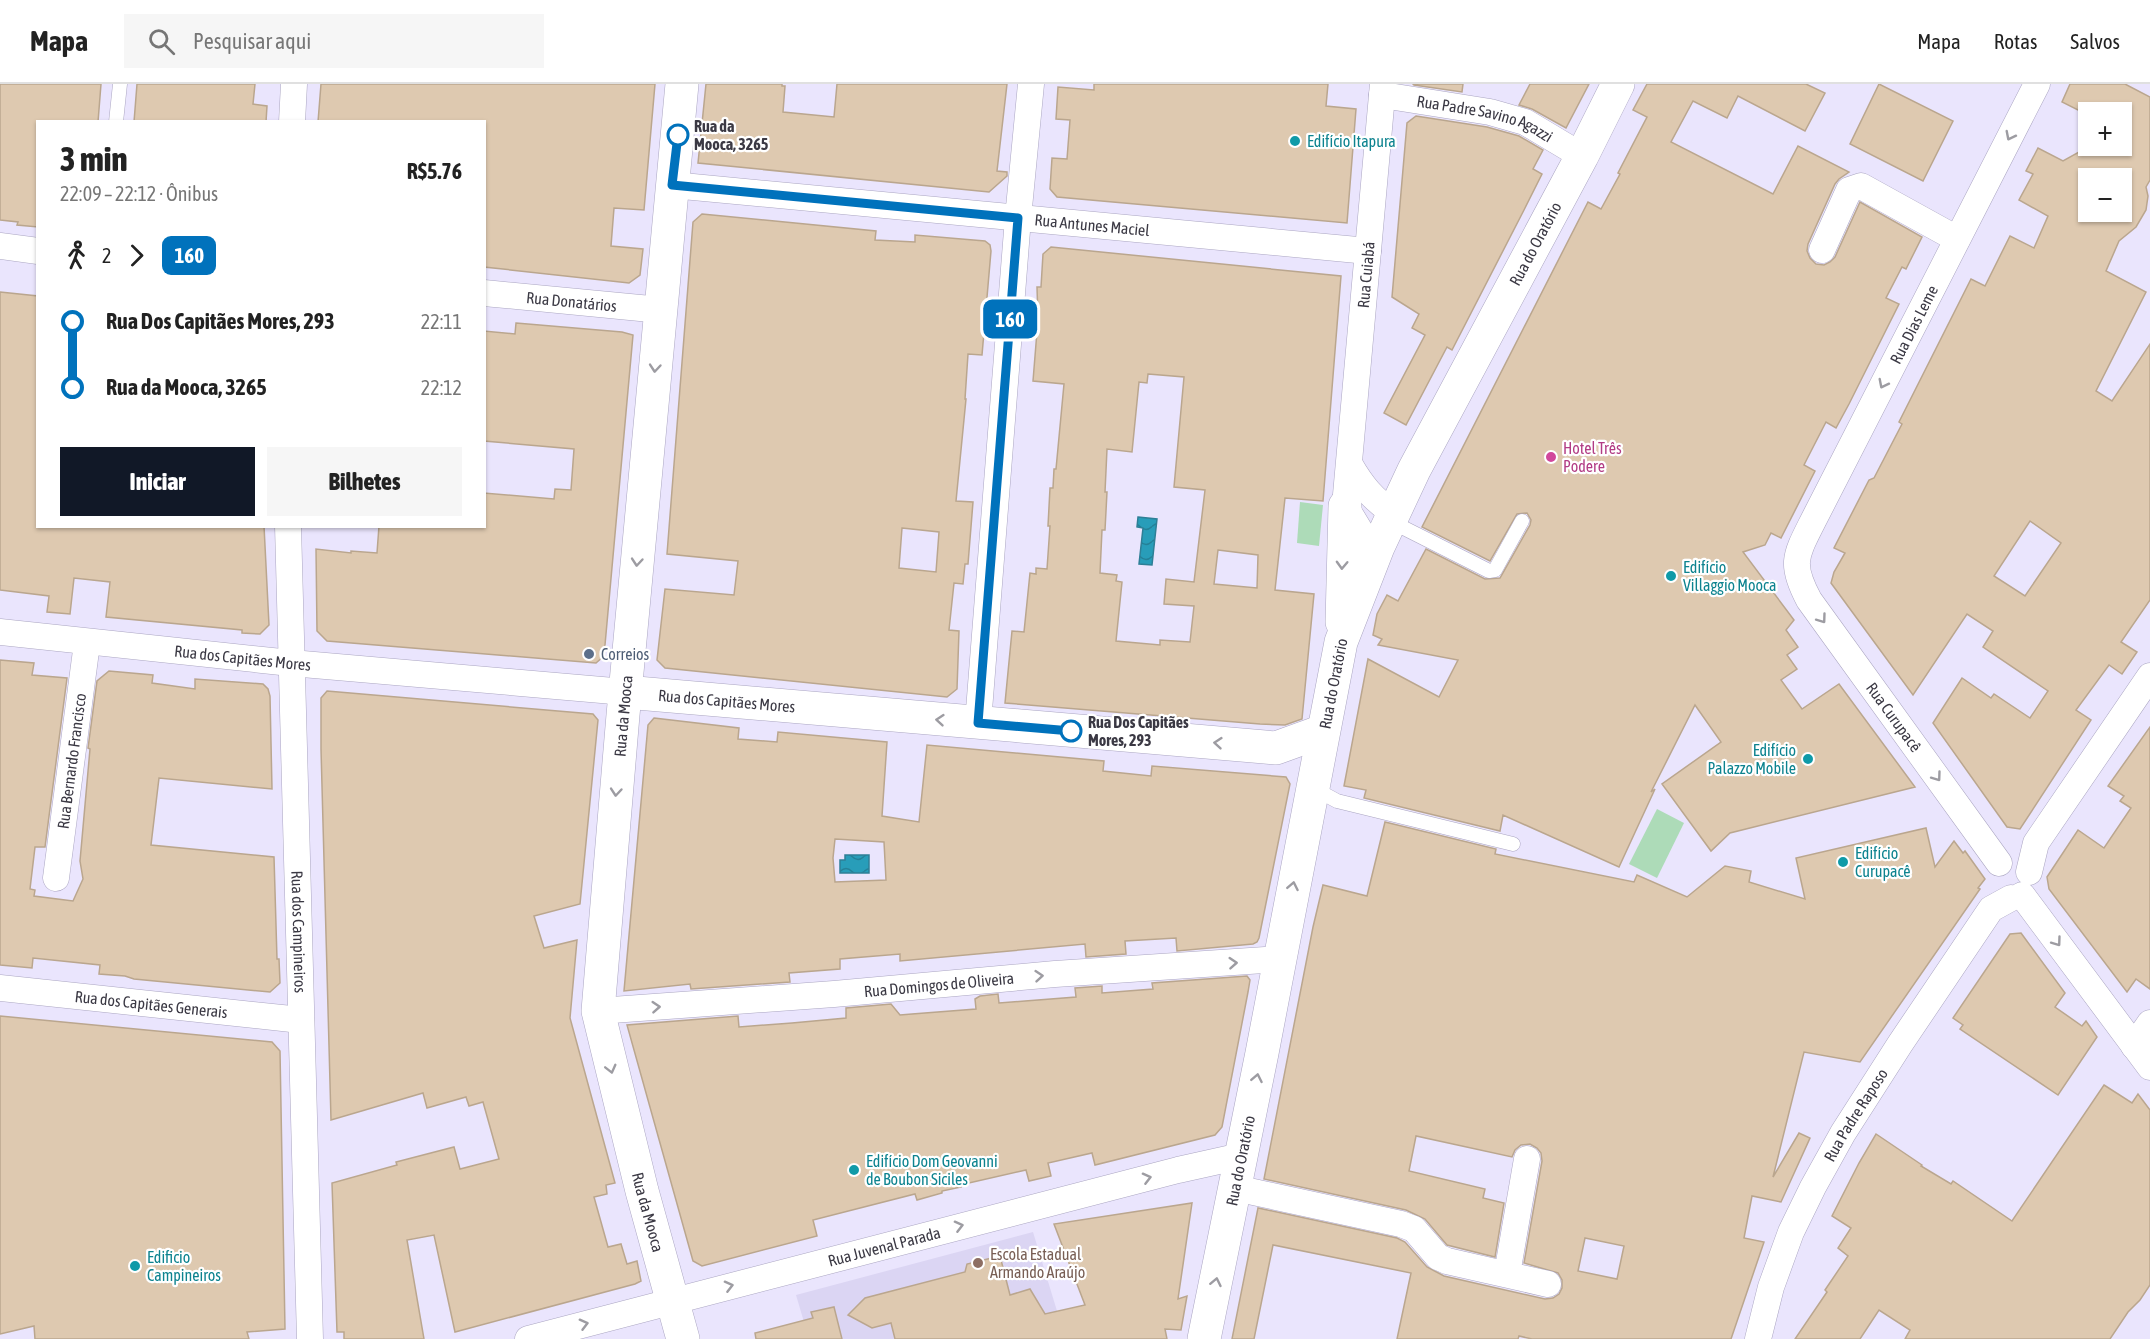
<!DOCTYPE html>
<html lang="pt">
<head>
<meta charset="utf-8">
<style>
	body { margin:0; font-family:"Asap Condensed",sans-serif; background:#f6f6f6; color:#222; height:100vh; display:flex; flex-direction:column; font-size:22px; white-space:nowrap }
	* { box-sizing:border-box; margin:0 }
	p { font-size:20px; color:#767676 }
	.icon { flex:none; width:33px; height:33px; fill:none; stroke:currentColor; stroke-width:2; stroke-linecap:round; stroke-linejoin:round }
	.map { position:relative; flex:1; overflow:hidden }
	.sheet { position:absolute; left:36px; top:36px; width:450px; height:408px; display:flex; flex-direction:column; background:#fff; border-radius:0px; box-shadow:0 2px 4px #0004 }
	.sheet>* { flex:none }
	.badge { padding:0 12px; border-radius:9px; font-size:21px; line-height:39px }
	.tools { position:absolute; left:2078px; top:18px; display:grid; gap:12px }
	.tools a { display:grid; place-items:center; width:54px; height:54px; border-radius:0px; background:#fff; box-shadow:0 2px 4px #0004; font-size:30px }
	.map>.badge { position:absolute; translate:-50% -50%; box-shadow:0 0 0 3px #fff }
	.legs { display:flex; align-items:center; gap:9px; height:66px; padding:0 24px; font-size:20px }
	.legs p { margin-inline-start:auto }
	.head { display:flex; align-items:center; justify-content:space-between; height:102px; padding:0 24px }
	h1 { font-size:33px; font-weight:800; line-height:45px }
	.button { display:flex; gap:12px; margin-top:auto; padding:12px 24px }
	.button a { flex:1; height:69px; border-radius:0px; background:#111827; color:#fff; font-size:24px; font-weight:800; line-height:69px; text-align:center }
	.button a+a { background:#f6f6f6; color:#222 }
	ul { padding:0 24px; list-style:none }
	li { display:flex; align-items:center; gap:21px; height:66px; font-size:22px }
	li i { display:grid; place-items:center; width:9px; height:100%; margin:0 8px; background:currentColor }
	li i::after { content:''; width:15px; height:15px; margin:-8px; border:4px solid; border-radius:50%; background:#fff }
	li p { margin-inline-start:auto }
	li:first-child i { background:linear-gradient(#0000 50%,currentColor 0) }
	li:last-child i { background:linear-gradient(currentColor 50%,#0000 0) }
	header { display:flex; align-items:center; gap:36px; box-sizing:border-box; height:84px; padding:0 30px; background:#fff; border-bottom:2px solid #e0e0e0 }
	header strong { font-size:28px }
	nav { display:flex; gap:33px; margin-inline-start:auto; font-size:21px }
	.search { width:420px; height:54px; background:#f6f6f6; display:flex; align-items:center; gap:15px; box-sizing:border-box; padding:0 21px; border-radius:0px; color:#767676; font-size:22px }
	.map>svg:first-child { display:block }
</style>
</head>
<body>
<header>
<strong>Mapa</strong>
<div class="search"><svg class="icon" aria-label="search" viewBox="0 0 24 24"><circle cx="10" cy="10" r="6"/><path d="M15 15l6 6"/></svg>Pesquisar aqui</div>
<nav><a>Mapa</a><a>Rotas</a><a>Salvos</a></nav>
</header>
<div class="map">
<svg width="2150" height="1255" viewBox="0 0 2150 1255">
	<defs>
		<pattern id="water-waves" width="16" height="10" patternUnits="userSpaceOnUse" patternTransform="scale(1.5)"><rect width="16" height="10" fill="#289db9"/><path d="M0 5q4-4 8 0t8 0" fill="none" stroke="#248198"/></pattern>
	</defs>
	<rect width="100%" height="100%" fill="#eae5fd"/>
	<!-- built -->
	<polygon fill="#dbd5f3" points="1033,1148 1057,1227 1061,1255 809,1255 796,1211"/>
	<!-- green -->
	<g fill="#addbb8">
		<polygon points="1300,418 1323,421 1319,462 1297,459"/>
		<polygon points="1657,725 1684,739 1657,794 1629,780"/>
	</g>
	<!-- water -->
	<g fill="url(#water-waves)" stroke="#2e7f96" stroke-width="1.5">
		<polygon points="1138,433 1157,435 1152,481 1139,480 1143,444 1137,443"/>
		<polygon points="845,771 869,771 869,789 840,789 840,776 845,776"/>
	</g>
	<!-- building -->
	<g fill="#dec9b0" stroke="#baa68e" stroke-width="1.5" fill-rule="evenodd">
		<polygon points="0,0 101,0 98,38 38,38 38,143 17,141 18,138 0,136"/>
		<polygon points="137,0 255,0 253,20 267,22 266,38 134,38"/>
		<polygon points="321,0 655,0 644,126 614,124 611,162 643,165 640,191 629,199 484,183 484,38 318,38"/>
		<polygon points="706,0 782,0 782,2 785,2 783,28 834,33 837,0 1007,0 997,87 1007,88 1007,92 989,108 698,79"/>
		<polygon points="1094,0 1328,0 1326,22 1356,25 1347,139 1057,113 1050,105 1052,74 1067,75 1070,36 1056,35 1058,3 1094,6"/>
		<polygon points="1413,0 1463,0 1462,8 1414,1"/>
		<polygon points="1530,0 1589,0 1566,44 1532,25 1519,21"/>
		<polygon points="1647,0 1806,0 1825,9 1805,47 1738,12 1727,34 1693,17 1671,58 1773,110 1798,62 1849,88 1839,95 1835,100 1808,160 1807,167 1810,174 1816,180 1824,181 1830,178 1835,173 1860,118 1922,153 1906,185 1902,183 1886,214 1899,220 1849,320 1836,344 1826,338 1807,375 1804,381 1815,387 1781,454 1771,449 1765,461 1743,468 1794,536 1786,546 1798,563 1787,571 1797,585 1781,596 1802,625 1839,600 1915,703 1730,749 1711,767 1662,700 1721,658 1695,621 1651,708 1655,705 1619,783 1503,731 1500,747 1364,714 1366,706 1344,702 1368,575 1439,613 1458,576 1378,561 1382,555 1373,551 1377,530 1387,511 1398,517 1426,465 1485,495 1500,494 1530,441 1531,436 1527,429 1517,430 1490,477 1422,443 1588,118 1601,125 1620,90 1618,89 1647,33 1633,26"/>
		<polygon points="1879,0 1953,37 1923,97 1850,60"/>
		<path d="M2070,0H2125L2150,13V96L2146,103L2148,112L2146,126L2136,143L2119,157L2106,187L2146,208L2096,307L2112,317L2150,260V516L2121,558L2137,568L2122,590L2109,581L2076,626L2091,636L2020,745L2007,743L1933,639L1962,594L1991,614L1994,610L2030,634L2048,607L1983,563L1993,547L1967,530L1913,611L1831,499L1834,488L1845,469L1834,464L1869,396L1874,394L1902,340L1899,338L1971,195L1985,202L2010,152L2034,164L2048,132L2019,116L2033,90L2026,87L2038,64L2063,77L2081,67L2084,62H2121V28H2082L2062,18ZM2088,94H2121V128H2088ZM2030,437L2061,459L2025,512L1994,492Z"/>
		<polygon points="1416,32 1487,43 1519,52 1543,66 1533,85 1542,90 1524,126 1452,266 1447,263 1406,341 1384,329 1425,251 1412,244 1419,230 1392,213 1407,39"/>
		<path d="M702,130L876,147L875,156L915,158V151L985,157L990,161L991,167L982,271L968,270L965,315H966L956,417L973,418L968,480H965L963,500L954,499L949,546L959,547L957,605L947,613L665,584L657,576L665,505L734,511L738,477L667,470L693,138ZM902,444L939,448L936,488L899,484Z"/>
		<path d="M1051,163L1341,192L1323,417L1285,414L1275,506L1314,510L1302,635L1285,641L1260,640L1005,619L1012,547L1024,548L1030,489L1036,490V484L1047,485L1050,442H1048L1050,404H1053L1054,385H1056L1064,300L1033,297L1038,235L1037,203H1041L1043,170ZM1148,290L1184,293L1174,403L1205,406L1194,498L1166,495L1164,520L1194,522L1190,558L1160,556V561L1116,557L1122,498L1116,497L1117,491L1100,489L1102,446H1105L1107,408H1105L1107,365L1132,368L1139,298L1147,299ZM1218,466L1258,471L1257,504L1214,500Z"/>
		<polygon points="0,208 38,212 38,442 264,442 269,541 260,550 242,549 242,546 106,533 110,498 74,494 70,530 47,528 49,512 0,506"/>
		<polygon points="516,239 622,248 633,251 604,572 596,579 327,557 317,547 316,465 351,469 351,467 377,469 379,442 484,442 484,409 554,415 555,405 571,406 574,365 484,357 484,247 515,250"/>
		<polygon points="0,576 34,579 32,591 67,594 45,763 35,763 30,805 35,806 34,812 73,817 83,795 80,777 90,665 88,664 97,597 109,587 153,591 152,599 195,605 195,595 263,600 268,605 270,612 272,705 159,694 151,761 274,773 277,875 279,875 280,899 270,908 134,895 125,892 99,890 100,881 33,874 32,884 0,881"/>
		<polygon points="327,607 593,630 598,636 580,820 534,832 544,864 577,856 570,934 615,1099 606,1101 607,1110 594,1113 608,1163 621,1160 627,1180 637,1177 641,1197 635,1200 455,1248 434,1151 407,1156 424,1255 344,1255 344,1248 337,1248 332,1099 397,1081 396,1078 454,1063 460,1085 499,1075 483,1018 469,1022 466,1013 427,1024 423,1009 331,1036 321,665 321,614"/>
		<path d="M654,634L739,644L738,655L777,658L778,648L887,658L882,732L919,738L927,661L1104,677L1103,687L1151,692L1152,682L1286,693L1290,700L1259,854L1257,858L1253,860L1177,867L1176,854L1125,857L1126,870L1086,873L1085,860L900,877V870L840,875V885L789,889L790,898L691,905L690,900L624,907L648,641ZM835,755L884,758L886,796L835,798L833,774Z"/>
		<polygon points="2150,643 2150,905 2136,895 2127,908 2049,805 2047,793 2078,746 2104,764 2131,724 2120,717 2124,712 2108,702"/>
		<path d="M1385,738L1496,765L1495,770L1634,798L1637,791L1687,813L1725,782L1751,787L1749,798L1805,815L1796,774L1926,744L1935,783L1954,757L1963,769L1965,767L1985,795L1978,804L1980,805L1860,978L1804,968L1773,1093L1799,1049L1810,1054L1781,1118L1752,1112L1744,1154L1764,1158L1731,1255H1532L1519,1252L1518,1255H1397L1411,1189L1273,1161L1254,1255H1232L1258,1124L1397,1154L1405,1158L1427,1183L1444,1192L1545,1215L1553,1214L1559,1210L1562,1204V1196L1558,1189L1524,1179L1542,1077L1541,1069L1537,1064L1530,1060L1521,1061L1515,1066L1512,1073L1416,1052L1409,1087L1485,1105L1483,1114L1504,1119L1495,1173L1447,1161L1425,1135L1406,1126L1264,1095L1313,843L1323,801L1367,812ZM1585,1154L1624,1162L1617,1195L1578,1187Z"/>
		<polygon points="2021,849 2065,909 2055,923 2082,942 2086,937 2097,953 2058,1011 1960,945 1963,941 1953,934 2010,850"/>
		<polygon points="1247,892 1250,896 1248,908 1222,1043 1215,1051 1095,1081 1092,1069 1048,1079 1051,1092 1029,1097 1026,1086 960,1101 961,1103 942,1107 942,1109 917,1116 915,1110 813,1136 817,1152 702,1182 693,1177 627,941 738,932 739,943 792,939 846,934 846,924 891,920 900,931 912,930 976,925 975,915 980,912 998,910 999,919 1025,917 1076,913 1075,904 1102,902 1102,909 1153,905 1152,899"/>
		<polygon points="0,932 272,958 280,967 285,1245 247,1248 249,1255 35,1255 34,1242 0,1250"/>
		<polygon points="2104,1001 2132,1019 2138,1010 2150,1026 2150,1201 2140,1216 2128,1228 2110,1255 1905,1255 1910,1246 1879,1226 1860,1255 1795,1255 1827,1208 1825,1206 1848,1172 1838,1164 1851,1144 1832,1132 1859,1079 1876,1050 1922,1081 1921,1082 1951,1100 1953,1097 2012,1137"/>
		<polygon points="1192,1119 1178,1215 1187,1212 1181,1246 1165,1245 1167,1255 895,1255 891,1239 872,1244 848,1231 865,1214 965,1188 967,1180 1000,1172 1010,1211 1030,1205 1045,1230 1085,1221 1054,1140"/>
		<polygon points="834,1223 842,1255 756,1255 755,1249 813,1234 811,1228"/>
	</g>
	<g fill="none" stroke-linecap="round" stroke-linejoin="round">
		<!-- service casing -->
		<g stroke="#aba6c2" stroke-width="15">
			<g id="service">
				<polyline points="116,38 120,0"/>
				<polyline points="1390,437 1489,487 1495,486 1522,437"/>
				<polyline points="1313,704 1337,717 1513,760"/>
			</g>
		</g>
		<!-- minor casing -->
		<g stroke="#aba6c2" stroke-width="27">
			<g id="minor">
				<path id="s1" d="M1382,11L1490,28L1525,38L1582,72"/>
				<polyline points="292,38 294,0"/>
				<path id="s2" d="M672,101L1368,167"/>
				<polyline points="0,162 38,167"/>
				<polyline points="1822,166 1849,106 1861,102 1957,155"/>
				<path id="s3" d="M484,209L661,226"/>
				<path d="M1350,381C1362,402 1373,415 1393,429"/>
				<path id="s4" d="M288,442L310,1255"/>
				<path id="s5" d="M1378,463L1365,455L1345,422L1383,0"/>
				<path id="s6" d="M0,548L291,579L625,608"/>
				<polyline points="978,639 1018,134 1031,0"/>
				<path id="s7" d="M1999,779L1809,516C1789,479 1796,471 1814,435L2037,0"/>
				<polyline points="2029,788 2036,759 2150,592"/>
				<path id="s8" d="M56,794L87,559"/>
				<polyline points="2022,811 2150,983"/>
				<path id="s9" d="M0,904L301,936"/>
				<path id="s10" d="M598,927L834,910L1055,890L1279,875"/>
				<polyline points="2134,962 2150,939"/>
				<polyline points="1235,1104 1401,1140 1414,1145 1438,1173 1447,1177 1548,1200"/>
				<polyline points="1507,1190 1527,1075"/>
				<path id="s11" d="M528,1255L1178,1086L1241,1072"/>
				<path id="s12" d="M1758,1255L1771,1203L1791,1148L1813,1103L1843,1049L1900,960L1991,825L2011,814"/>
			</g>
		</g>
		<!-- tertiary casing -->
		<g stroke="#aba6c2" stroke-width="34">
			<g id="tertiary">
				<polyline points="1342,538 1345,422"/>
				<path id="s13" d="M625,608L1276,664L1323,647"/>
				<path id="s14" d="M1204,1255L1262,969L1341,558L1378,463L1414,386L1582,72L1618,0"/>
			</g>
		</g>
		<!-- secondary casing -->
		<g stroke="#aba6c2" stroke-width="34">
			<g id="secondary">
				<path id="s15" d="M682,0L623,631L598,927L642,1107L683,1255"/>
			</g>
		</g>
		<!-- service -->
		<use href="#service" stroke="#fff" stroke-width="14"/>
		<!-- minor -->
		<use href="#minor" stroke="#fff" stroke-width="26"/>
		<!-- tertiary -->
		<use href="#tertiary" stroke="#fff" stroke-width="33"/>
		<!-- secondary -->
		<use href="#secondary" stroke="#fff" stroke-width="33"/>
	</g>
	<!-- one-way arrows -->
	<defs><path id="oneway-chevron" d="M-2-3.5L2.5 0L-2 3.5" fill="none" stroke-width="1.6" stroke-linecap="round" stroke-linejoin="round" transform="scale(1.5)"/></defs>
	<g stroke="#9d9ca2">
		<use href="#oneway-chevron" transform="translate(2010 52) rotate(117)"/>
		<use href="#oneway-chevron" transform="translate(655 284) rotate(95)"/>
		<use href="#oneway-chevron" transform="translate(1883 300) rotate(117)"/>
		<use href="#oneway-chevron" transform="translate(637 478) rotate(95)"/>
		<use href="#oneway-chevron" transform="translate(1342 481) rotate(92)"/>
		<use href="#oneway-chevron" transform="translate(1822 535) rotate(54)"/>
		<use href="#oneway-chevron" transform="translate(940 636) rotate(-175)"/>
		<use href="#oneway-chevron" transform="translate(1218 659) rotate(-175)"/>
		<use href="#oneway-chevron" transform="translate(1937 693) rotate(54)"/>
		<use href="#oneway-chevron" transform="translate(616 708) rotate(95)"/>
		<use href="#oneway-chevron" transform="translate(1293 802) rotate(-79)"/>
		<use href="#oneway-chevron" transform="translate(2057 858) rotate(54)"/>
		<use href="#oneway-chevron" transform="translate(1233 879) rotate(-4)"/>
		<use href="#oneway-chevron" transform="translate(1039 892) rotate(-5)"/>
		<use href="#oneway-chevron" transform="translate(656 923) rotate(-4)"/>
		<use href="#oneway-chevron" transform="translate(611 985) rotate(76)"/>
		<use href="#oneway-chevron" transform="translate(1257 994) rotate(-79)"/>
		<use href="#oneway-chevron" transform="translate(1147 1094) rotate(-14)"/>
		<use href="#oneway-chevron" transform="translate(959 1142) rotate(-14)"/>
		<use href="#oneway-chevron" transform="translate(1216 1198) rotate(-78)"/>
		<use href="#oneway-chevron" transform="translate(729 1202) rotate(-14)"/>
		<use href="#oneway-chevron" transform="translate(584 1240) rotate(-15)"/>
	</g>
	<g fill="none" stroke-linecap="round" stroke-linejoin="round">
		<!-- line-1 casing -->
		<g stroke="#fff" stroke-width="14">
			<polyline id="line-1" points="678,51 672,101 1018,134 978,639 1071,647"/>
		</g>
		<!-- line-1 -->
		<use href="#line-1" stroke="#0072bc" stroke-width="9"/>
	</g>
	<!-- markers -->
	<g fill="#fff" stroke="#0072bc" stroke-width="3">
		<circle cx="678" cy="51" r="10"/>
		<circle cx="1071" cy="647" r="10"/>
	</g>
	<g fill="#0f9aa8" stroke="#fff" stroke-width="2">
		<circle cx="1295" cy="57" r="6"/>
		<circle cx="1671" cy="492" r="6"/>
		<circle cx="1808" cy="675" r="6"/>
		<circle cx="1843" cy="778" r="6"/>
		<circle cx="854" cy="1086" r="6"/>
		<circle cx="135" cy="1182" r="6"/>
	</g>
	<circle fill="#d1479c" stroke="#fff" stroke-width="2" cx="1551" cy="373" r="6"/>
	<circle fill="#5c6f8a" stroke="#fff" stroke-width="2" cx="589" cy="570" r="6"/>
	<circle fill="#8d6e63" stroke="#fff" stroke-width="2" cx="978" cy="1179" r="6"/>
	<g text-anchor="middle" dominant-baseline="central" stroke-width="4.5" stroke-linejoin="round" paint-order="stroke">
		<!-- street labels -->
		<g font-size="16" fill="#3b3944" stroke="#fff">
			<text stroke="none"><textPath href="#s1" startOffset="106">Rua Padre Savino Agazzi</textPath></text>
			<text stroke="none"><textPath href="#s2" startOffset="422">Rua Antunes Maciel</textPath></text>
			<text stroke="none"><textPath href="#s14" startOffset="1154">Rua do Oratório</textPath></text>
			<text stroke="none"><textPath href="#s5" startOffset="286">Rua Cuiabá</textPath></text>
			<text stroke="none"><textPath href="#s3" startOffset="88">Rua Donatários</textPath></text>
			<text stroke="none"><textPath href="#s7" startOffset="630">Rua Dias Leme</textPath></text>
			<text stroke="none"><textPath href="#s6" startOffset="244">Rua dos Capitães Mores</textPath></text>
			<text stroke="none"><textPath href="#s14" startOffset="668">Rua do Oratório</textPath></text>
			<text stroke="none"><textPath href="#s13" startOffset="102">Rua dos Capitães Mores</textPath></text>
			<text transform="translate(623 632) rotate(-85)">Rua da Mooca</text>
			<text transform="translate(1894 633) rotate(54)">Rua Curupacê</text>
			<text stroke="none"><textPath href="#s8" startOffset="118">Rua Bernardo Francisco</textPath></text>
			<text stroke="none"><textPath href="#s4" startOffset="406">Rua dos Campineiros</textPath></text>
			<text stroke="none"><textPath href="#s10" startOffset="342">Rua Domingos de Oliveira</textPath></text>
			<text stroke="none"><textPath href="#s9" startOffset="152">Rua dos Capitães Generais</textPath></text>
			<text stroke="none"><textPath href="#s12" startOffset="246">Rua Padre Raposo</textPath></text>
			<text stroke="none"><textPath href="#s14" startOffset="182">Rua do Oratório</textPath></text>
			<text stroke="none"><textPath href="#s15" startOffset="1138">Rua da Mooca</textPath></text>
			<text stroke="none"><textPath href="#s11" startOffset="368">Rua Juvenal Parada</textPath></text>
		</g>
		<!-- stop labels -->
		<g font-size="16" font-weight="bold" fill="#3b3944" stroke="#fff" text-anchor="start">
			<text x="694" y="42">Rua da<tspan x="694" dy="18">Mooca, 3265</tspan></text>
			<text x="1088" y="638">Rua Dos Capitães<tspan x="1088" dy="18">Mores, 293</tspan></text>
		</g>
		<!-- culture labels -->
		<g font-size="16" fill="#0d838f" stroke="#fff" text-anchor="start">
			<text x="1307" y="57">Edifício Itapura</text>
			<text x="1683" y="483">Edifício<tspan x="1683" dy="18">Villaggio Mooca</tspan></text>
			<text x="1796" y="666" text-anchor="end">Edifício<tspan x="1796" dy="18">Palazzo Mobile</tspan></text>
			<text x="1855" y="769">Edifício<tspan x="1855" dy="18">Curupacê</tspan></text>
			<text x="866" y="1077">Edifício Dom Geovanni<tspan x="866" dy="18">de Boubon Siciles</tspan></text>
			<text x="147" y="1173">Edificio<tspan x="147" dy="18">Campineiros</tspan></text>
		</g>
		<!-- hotel labels -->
		<g font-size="16" fill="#b23c85" stroke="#fff" text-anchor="start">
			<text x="1563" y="364">Hotel Três<tspan x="1563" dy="18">Podere</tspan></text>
		</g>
		<!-- service labels -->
		<g font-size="16" fill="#4e5e75" stroke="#fff" text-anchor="start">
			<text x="601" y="570">Correios</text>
		</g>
		<!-- education labels -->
		<g font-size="16" fill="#785e54" stroke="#fff" text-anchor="start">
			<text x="990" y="1170">Escola Estadual<tspan x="990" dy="18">Armando Araújo</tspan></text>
		</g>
	</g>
</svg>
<div class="tools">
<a>+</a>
<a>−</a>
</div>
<b class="badge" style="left:1010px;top:235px;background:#0072bc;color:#fff">160</b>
<section class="sheet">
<div class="head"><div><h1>3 min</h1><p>22:09 – 22:12 · Ônibus</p></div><b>R$5.76</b></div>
<div class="legs"><svg class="icon" aria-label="walk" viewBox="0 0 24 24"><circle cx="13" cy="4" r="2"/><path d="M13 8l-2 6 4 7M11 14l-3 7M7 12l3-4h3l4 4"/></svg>2<svg class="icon" aria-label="forward" viewBox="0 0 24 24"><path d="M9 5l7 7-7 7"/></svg><b class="badge" style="background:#0072bc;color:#fff">160</b></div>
<ul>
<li><i style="color:#0072bc"></i><b>Rua Dos Capitães Mores, 293</b><p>22:11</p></li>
<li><i style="color:#0072bc"></i><b>Rua da Mooca, 3265</b><p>22:12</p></li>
</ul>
<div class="button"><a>Iniciar</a><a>Bilhetes</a></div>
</section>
</div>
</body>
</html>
